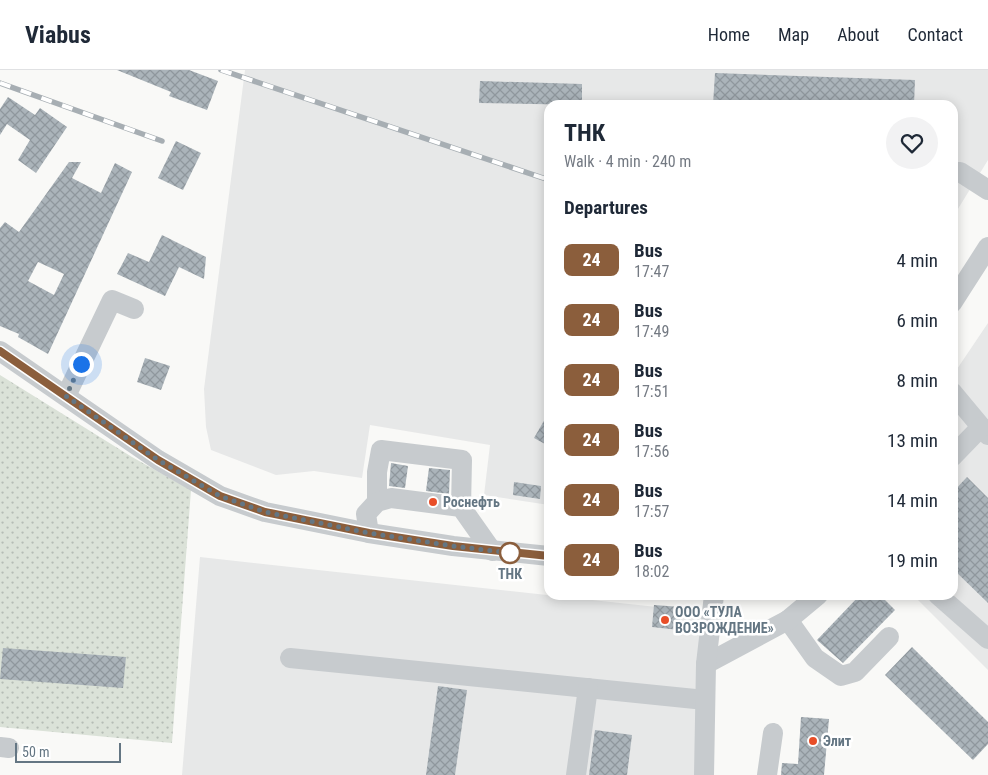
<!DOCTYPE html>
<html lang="en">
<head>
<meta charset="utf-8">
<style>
	body { margin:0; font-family:"Roboto Condensed",sans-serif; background:#f2f2f3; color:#1f2937; height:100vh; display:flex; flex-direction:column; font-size:19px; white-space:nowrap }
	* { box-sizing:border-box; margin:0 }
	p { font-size:16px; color:#747a83 }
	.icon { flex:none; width:28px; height:28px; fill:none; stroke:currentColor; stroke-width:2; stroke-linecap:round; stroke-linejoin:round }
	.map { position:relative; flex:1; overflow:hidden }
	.panel { position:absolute; left:544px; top:30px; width:414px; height:500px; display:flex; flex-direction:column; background:#fff; border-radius:15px; box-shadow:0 2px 12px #0003 }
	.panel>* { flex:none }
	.badge { padding:0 10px; border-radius:8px; font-size:18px; line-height:32px }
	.scale { position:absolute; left:15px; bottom:12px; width:106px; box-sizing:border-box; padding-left:5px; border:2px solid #647683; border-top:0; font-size:14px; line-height:18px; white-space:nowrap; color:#647683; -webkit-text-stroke:4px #fff; paint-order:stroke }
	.you { position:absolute; width:25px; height:25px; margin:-12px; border:4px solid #fff; border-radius:50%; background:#1a73e8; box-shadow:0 0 0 8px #1a73e833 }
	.map>.badge { position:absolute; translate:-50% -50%; box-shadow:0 0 0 2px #fff }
	h2 { padding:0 20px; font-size:19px; line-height:45px }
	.round { display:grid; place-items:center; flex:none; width:52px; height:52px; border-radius:26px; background:#f2f2f3 }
	.headline { display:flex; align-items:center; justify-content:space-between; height:85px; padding:0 20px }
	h1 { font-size:24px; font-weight:700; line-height:38px }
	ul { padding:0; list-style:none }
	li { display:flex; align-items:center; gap:15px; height:60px; padding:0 20px }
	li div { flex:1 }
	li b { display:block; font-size:19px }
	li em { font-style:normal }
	li .badge { min-width:55px; font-weight:700; text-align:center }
	header { display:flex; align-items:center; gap:30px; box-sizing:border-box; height:70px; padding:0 25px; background:#fff; border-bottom:1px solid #e0e1e3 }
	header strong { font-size:24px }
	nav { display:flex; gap:28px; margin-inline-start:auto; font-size:18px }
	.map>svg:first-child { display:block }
</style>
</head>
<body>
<header>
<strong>Viabus</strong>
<nav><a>Home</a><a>Map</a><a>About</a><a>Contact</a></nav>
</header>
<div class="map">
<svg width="988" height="705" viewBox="0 0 988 705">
	<defs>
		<pattern id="grass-dots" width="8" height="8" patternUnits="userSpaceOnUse" patternTransform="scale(1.25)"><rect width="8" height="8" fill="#dbe2d8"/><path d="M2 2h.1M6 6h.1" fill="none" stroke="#b5bcb5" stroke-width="1.8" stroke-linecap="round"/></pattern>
		<pattern id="building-cross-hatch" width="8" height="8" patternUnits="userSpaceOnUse" patternTransform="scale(1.25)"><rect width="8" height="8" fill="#abb4ba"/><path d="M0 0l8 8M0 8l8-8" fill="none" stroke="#8f979d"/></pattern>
	</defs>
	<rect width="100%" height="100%" fill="#f9f9f7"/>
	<!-- built -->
	<g fill="#e7e8e8">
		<polygon points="245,0 988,0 988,90 953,147 952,35 549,35 549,435 484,425 490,375 370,355 362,408 314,401 276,405 211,380 206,357 204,319"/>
		<polygon points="988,253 988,600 913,525 952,525 953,305"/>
		<polygon points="200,487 702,542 696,705 182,705"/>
	</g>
	<!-- grass -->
	<polygon fill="url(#grass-dots)" points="0,305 132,387 191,420 172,673 0,657"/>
	<!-- building -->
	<g fill="url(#building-cross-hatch)" fill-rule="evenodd">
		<polygon points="117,0 189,0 218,11 207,40 169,26 171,22"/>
		<polygon points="715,3 915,10 914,35 713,35"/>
		<polygon points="480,11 582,14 582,35 479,33"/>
		<polygon points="8,27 35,45 40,38 67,57 36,103 18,90 30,70 7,54 0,65 0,39"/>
		<polygon points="176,71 201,83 183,120 158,108"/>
		<path d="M69,92H81L72,108L101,123L115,93L132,102L48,284L18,267L19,264L0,256V158L5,152L19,162ZM38,192L64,204L54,225L28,211Z"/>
		<polygon points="162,165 206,187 204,209 179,197 165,226 117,204 128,183 149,192"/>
		<polygon points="145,288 170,296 161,320 137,312"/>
		<polygon points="549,342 549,367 545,374 534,368"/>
		<polygon points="391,393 408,396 405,418 389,416"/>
		<polygon points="429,398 450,400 449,424 426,421"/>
		<polygon points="967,407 988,428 988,533 952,498 952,423"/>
		<polygon points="514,412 541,416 540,429 513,425"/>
		<polygon points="860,525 880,525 895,540 843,593 817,570"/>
		<polygon points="654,535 681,537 679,560 652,557"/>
		<polygon points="912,577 988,652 988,674 973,690 885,605"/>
		<polygon points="3,578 126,587 123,618 0,609"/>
		<polygon points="438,616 467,620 455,705 426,705"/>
		<polygon points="801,647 829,649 824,705 781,705 782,693 798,694"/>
		<polygon points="595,660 632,665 627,705 589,705"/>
	</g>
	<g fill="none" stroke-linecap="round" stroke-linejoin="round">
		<!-- minor -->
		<g stroke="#c7cbce" stroke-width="20">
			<polyline points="952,102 960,102 988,120"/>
			<polyline points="952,233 988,177"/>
			<polyline points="0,281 158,390 220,426 265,442 369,463 453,476 549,486"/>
			<polyline points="952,322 988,365"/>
			<polyline points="66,326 112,230 134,239"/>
			<polyline points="952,387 981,357"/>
			<polyline points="377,432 377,402 381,380 462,390 461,437"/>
			<polyline points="369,463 366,444 377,432 391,428 461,437 492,481"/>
			<polyline points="938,525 988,569"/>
			<polyline points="788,550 815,588 841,606 855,602 889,567"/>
			<polyline points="290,588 705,630"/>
			<polyline points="706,594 788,550 818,525"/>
			<polyline points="0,677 9,678"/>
			<polyline points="576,705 588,618"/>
			<polyline points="704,705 706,594 714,525"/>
			<polyline points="767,705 773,663"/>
		</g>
		<!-- rail casing -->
		<g stroke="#a7aeb3" stroke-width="5.5">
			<g id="rail">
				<polyline points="221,0 549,110"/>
				<polyline points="0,13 162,71"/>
			</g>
		</g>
		<!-- rail -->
		<use href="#rail" stroke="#fff" stroke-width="4" stroke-dasharray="11" stroke-linecap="butt"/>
	</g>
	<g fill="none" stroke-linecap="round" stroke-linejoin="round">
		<!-- line casing -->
		<g stroke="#fff" stroke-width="11">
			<polyline id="line" points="0,281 158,390 220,426 265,442 369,463 453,476 549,486"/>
		</g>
		<!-- line -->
		<use href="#line" stroke="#8b5e3c" stroke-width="8"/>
		<!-- walk -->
		<polyline stroke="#647683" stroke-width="5" stroke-dasharray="0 9" points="81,294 66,326 158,390 220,426 265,442 369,463 453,476 510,483"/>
	</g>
	<!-- markers -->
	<g fill="#e84e28" stroke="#fff" stroke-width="2">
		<circle cx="433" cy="432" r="5"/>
		<circle cx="665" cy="550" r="5"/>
		<circle cx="813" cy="671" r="5"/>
	</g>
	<circle fill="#fff" stroke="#8b5e3c" stroke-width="2.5" cx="510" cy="483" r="10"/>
	<g text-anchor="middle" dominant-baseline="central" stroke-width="5" stroke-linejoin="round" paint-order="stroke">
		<!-- poi labels -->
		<g font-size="14" font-weight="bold" fill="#647683" stroke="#fff" text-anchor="start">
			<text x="443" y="432">Роснефть</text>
			<text x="675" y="542">ООО «ТУЛА<tspan x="675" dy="16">ВОЗРОЖДЕНИЕ»</tspan></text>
			<text x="823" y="671">Элит</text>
		</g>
		<!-- stop labels -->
		<g font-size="14" font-weight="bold" fill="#647683" stroke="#fff">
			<text x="510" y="504">ТНК</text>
		</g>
	</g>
</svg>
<div class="scale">50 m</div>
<div class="you" style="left:81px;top:294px"></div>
<section class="panel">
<div class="headline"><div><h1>ТНК</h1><p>Walk · 4 min · 240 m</p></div><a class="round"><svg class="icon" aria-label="heart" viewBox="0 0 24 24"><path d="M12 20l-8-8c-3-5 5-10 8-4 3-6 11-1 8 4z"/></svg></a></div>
<h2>Departures</h2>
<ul>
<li><span class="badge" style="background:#8b5e3c;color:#fff">24</span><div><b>Bus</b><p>17:47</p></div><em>4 min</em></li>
<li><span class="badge" style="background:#8b5e3c;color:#fff">24</span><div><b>Bus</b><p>17:49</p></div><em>6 min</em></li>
<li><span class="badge" style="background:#8b5e3c;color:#fff">24</span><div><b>Bus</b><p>17:51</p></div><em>8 min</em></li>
<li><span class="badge" style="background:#8b5e3c;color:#fff">24</span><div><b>Bus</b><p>17:56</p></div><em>13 min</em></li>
<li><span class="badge" style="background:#8b5e3c;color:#fff">24</span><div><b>Bus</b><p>17:57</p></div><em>14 min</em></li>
<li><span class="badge" style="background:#8b5e3c;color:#fff">24</span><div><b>Bus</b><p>18:02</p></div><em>19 min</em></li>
</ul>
</section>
</div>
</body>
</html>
